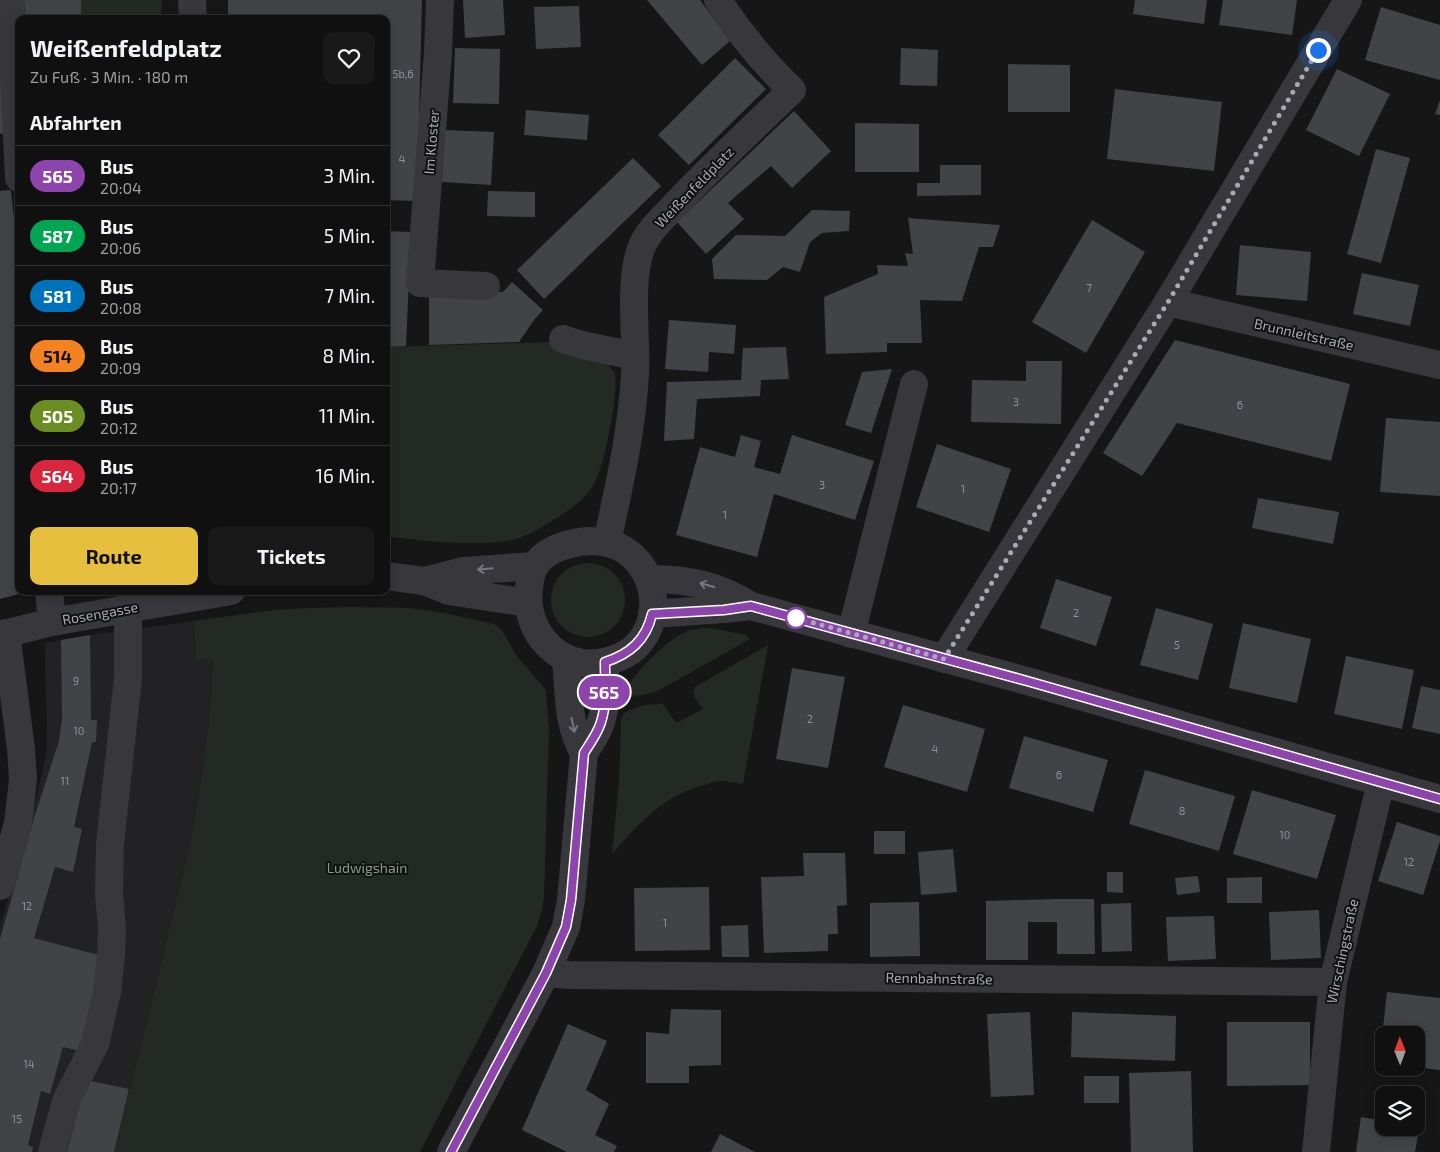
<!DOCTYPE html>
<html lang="de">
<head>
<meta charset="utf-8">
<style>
	body { margin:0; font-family:"Exo 2",sans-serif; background:#19191a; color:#f1f3f6; height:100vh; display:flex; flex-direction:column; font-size:19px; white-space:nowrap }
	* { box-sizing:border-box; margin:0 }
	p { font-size:16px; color:#9c9d9f }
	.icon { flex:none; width:28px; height:28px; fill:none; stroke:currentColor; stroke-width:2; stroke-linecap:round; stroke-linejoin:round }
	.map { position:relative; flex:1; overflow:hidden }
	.details { position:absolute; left:15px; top:15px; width:375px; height:580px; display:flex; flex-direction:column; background:#101011; border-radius:10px; box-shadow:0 2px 12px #0003,0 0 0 1px #303031 }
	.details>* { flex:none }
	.badge { padding:0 10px; border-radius:16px; font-size:18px; line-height:32px }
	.needle { width:32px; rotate:359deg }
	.buttons { position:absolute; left:1375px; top:1026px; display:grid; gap:10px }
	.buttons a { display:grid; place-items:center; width:50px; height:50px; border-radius:10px; background:#101011; box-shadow:0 2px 12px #0003,0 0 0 1px #303031; font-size:25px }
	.you { position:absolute; width:25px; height:25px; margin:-12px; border:4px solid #fff; border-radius:50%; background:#1a73e8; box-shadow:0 0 0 8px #1a73e833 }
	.map>.badge { position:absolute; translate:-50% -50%; box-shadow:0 0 0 2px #fff }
	h2 { padding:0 15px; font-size:19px; line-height:45px }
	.round { display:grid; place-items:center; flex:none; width:52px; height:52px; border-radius:10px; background:#19191a }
	.summary { display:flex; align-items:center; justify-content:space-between; height:85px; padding:0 15px }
	h1 { font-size:24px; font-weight:700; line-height:38px }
	.primary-button { display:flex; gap:10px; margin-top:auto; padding:10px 15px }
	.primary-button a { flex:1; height:58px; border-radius:10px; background:#e6bf3f; color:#111; font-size:20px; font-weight:700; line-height:58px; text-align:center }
	.primary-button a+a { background:#19191a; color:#f1f3f6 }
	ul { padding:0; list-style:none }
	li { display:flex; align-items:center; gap:15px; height:60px; padding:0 15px; border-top:1px solid #303031 }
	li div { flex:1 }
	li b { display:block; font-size:19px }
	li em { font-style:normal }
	li .badge { min-width:55px; font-weight:700; text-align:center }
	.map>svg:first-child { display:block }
</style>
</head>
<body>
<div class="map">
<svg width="1440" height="1152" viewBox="0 0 1440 1152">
	<rect width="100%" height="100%" fill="#161617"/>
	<!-- built -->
	<polygon fill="#222224" points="194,621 196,659 213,659 210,724 200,794 190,845 114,1152 0,1152 0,927 36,799 47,751 45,643 90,635"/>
	<!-- green -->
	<g fill="#222a23">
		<polygon points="81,0 162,0 161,19 81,19"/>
		<path d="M551,342L607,364L615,373C617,395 612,417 608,438C605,452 602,468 595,482C588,497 573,507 560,516C547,524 534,533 519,538C488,548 420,541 386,536V347Z"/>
		<circle cx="588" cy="600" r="37"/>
		<path d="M351,607L409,608L444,613L494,624L502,630L516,655L546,690L549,729L544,896L542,911L537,926L420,1152H114L190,845C202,783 211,722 213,659L196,660L194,621L274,610L309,608Z"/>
		<path d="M710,628L746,635L750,639L656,692L632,697L625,695C625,680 669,639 683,633C692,629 700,628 710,628Z"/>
		<path d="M768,645L743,784C736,783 727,781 720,781C715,781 709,784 705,785C665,794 638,824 612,854L619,784L621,720L623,714C633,707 651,703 663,704L676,723L703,709C698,702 690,695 695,687Z"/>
	</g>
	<!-- building -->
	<g fill="#424347">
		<polygon points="24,0 81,0 81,19 25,19"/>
		<polygon points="228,0 422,0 417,201 386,200 386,19 238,19 238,17 228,16"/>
		<polygon points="463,0 503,0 505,35 465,38"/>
		<polygon points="647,0 700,0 730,41 702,65"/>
		<polygon points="1135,0 1207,0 1204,24 1133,14"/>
		<polygon points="1223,0 1297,0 1292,35 1219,25"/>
		<polygon points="579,6 581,47 536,49 534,7"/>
		<polygon points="1381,7 1440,25 1440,80 1365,60"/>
		<polygon points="0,24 8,131 0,134"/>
		<polygon points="455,48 500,49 499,104 453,103"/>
		<polygon points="901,48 938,50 937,86 900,85"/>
		<polygon points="735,58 766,89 689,165 658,135"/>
		<polygon points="1008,64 1070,65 1070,112 1008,112"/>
		<polygon points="1337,69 1390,94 1359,156 1306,130"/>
		<polygon points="1115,89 1222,102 1214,171 1107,159"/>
		<polygon points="1440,100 1440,115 1435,114"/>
		<polygon points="526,110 589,115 587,140 524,135"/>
		<polygon points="794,111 831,151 792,188 771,166 728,203 744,219 706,254 677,222"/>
		<polygon points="855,123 919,124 919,172 855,172"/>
		<polygon points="444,130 494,132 491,185 442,182"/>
		<polygon points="1376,149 1410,158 1381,263 1347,254"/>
		<polygon points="633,158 661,186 544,299 517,270"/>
		<polygon points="940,165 981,165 981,195 917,196 917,183 940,183"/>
		<polygon points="11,190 19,267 19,591 26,592 0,599 0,191"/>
		<polygon points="488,191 535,192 535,217 487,216"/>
		<polygon points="812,210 850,211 849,231 822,233 810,242 800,272 783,267 767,280 714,279 712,259 736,235 785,236"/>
		<polygon points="908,218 1000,225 993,247 979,247 962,301 920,300 922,343 887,343 887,352 826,354 824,297 878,274 877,265 908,266 905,253 913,254"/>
		<polygon points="1092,220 1145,252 1086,353 1032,322"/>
		<polygon points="386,231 411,232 406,346 386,347"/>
		<polygon points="1240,245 1311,252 1307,301 1236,295"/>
		<polygon points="1362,273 1419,285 1410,326 1353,314"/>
		<polygon points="512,282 543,310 534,320 519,342 429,345 429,294 503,292"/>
		<polygon points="669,320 736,325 734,354 709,352 708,372 665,369"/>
		<polygon points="1175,340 1350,384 1331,461 1177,423 1142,476 1103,453"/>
		<polygon points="786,347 789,379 761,380 760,396 697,399 694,439 664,441 667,382 741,380 743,348"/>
		<polygon points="1026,361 1062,361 1061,424 971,422 972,380 1026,381"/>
		<polygon points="892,369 871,433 845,425 862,372"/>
		<polygon points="1386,418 1440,422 1440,496 1380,492"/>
		<polygon points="741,435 761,441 754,467 780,474 792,435 874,461 855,520 774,494 757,557 676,535 700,447 735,457"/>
		<polygon points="937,444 1011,469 989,532 916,507"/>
		<polygon points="1258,498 1339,512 1333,544 1252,528"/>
		<polygon points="1056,579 1112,597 1096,646 1040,628"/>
		<polygon points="1156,608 1213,624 1198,680 1140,665"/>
		<polygon points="1243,623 1311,639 1297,703 1229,688"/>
		<polygon points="90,635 91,720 97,720 96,742 92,742 74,827 82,829 73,872 55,867 34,938 106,957 80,1051 63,1047 50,1094 41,1091 28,1145 33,1147 32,1152 0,1152 0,939 34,818 59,741 62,720 61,640"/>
		<polygon points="1346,656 1414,670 1402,729 1334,714"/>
		<polygon points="792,668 845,677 828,768 776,759"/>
		<polygon points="1421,686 1440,690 1440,734 1412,728"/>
		<polygon points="903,705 985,729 967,792 884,767"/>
		<polygon points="1024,736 1108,760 1093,812 1009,788"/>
		<polygon points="1145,770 1235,796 1219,851 1129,824"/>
		<polygon points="1252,790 1336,815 1317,879 1233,854"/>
		<polygon points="1397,822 1440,836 1440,841 1423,895 1378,881"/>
		<rect x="874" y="831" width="31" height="23"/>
		<polygon points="953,849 957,892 921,895 918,852"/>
		<polygon points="803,853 845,853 847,905 837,906 838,934 828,934 828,951 764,953 761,877 804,876"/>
		<polygon points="1107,872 1123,872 1123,893 1107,892"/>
		<polygon points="1198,876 1200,892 1177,895 1175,878"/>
		<polygon points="1262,877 1262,903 1227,903 1227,878"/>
		<polygon points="709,887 710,950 635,951 634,888"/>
		<polygon points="1057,899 1094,899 1095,954 1057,954 1057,922 1028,922 1028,960 986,960 986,901"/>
		<polygon points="919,902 920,956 870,957 870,903"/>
		<polygon points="1131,903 1132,951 1102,952 1101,904"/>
		<polygon points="1319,910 1321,958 1271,960 1269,912"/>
		<polygon points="1214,916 1216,959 1168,961 1166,917"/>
		<polygon points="748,925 749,957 722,957 721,926"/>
		<polygon points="1387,992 1440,998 1440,1070 1416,1067 1416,1035 1384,1035 1384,1063 1379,1063"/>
		<polygon points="671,1009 721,1010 721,1065 689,1066 689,1083 646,1083 646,1032 669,1034"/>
		<polygon points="1030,1012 1034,1095 991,1097 987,1014"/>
		<polygon points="1072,1012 1176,1016 1175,1061 1071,1057"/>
		<polygon points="1227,1022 1310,1022 1310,1085 1227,1086"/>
		<polygon points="568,1024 607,1041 586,1090 609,1104 595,1135 617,1146 614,1152 567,1152 522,1130"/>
		<polygon points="1191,1071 1193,1152 1131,1152 1129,1073"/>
		<rect x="1084" y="1076" width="35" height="27"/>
		<polygon points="86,1080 129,1089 114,1152 67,1152"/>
		<polygon points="1361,1117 1384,1121 1384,1128 1416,1128 1416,1126 1420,1126 1415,1152 1356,1152"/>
		<polygon points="720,1134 755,1152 711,1152"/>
	</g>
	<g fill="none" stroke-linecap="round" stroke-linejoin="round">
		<!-- minor -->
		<g stroke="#37373c" stroke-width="28">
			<polyline points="10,0 19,178"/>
			<polyline points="192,0 193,19"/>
			<polyline points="440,0 438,53 420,283 486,286"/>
			<polyline points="1168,302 1440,365"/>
			<polyline points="563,339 582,345 635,356"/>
			<path d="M587,541C598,541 608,542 617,546C653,562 665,611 640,642C632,652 620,658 608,661C562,674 523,633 529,588C530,579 531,570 537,563C548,548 570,543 587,541Z"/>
			<path d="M607,542C619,487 632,431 635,374C637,337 628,279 642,246C650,228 666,215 678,202C715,163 754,127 792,90C764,63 739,33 718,0"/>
			<polyline points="386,576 424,581 449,591 528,603"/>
			<path d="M649,579C689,579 717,585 751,606L1027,681L1440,799"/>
			<polyline points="424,581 463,571 534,566"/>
			<polyline points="49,591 52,622"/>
			<polyline points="652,614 724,609 751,606"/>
			<polyline points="851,634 914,384"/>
			<polyline points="0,635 52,622 231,591"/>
			<path d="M566,659C569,691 567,725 584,753"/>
			<polyline points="944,659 1168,302 1348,0"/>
			<polyline points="0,886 18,824 23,779 21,749 6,633"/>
			<polyline points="546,973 569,975 1333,982"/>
			<polyline points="52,1152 66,1101 95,1044 107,992 111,956 112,928 109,894 110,844 128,678 128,609"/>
			<path d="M451,1152L546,973L566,927L571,900L584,753C590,743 598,733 601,722C607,704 605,681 605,662"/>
			<polyline points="1316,1152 1333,982 1381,782"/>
		</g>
	</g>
	<!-- one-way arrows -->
	<defs><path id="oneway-shaft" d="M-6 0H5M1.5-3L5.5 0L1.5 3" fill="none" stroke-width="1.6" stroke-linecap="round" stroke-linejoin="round" transform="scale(1.25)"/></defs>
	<g stroke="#75777f">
		<use href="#oneway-shaft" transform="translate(485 569) rotate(175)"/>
		<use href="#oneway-shaft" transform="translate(707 585) rotate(-164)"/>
		<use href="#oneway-shaft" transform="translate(573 725) rotate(78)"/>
	</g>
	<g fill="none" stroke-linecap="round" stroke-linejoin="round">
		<!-- line casing -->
		<g stroke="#fff" stroke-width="11">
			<path id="line" d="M451,1152L546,973L566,927L571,900L584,753C590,743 598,733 601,722C607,704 605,681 605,662C630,654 646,640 652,614L724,610L751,606L1027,681L1440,799"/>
		</g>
		<!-- line -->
		<use href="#line" stroke="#8e44ad" stroke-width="8"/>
		<!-- walk -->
		<polyline stroke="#a8abb6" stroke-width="5" stroke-dasharray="0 9" points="796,618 944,659 1168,302 1318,50"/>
	</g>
	<!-- markers -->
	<circle fill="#fff" stroke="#8e44ad" stroke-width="2.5" cx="796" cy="618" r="10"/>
	<g text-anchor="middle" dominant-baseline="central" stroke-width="4" stroke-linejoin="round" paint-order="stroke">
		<!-- number labels -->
		<g font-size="11" fill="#8e919a">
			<text x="403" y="73">5b,6</text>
			<text x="402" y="158">4</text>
			<text x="1089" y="287">7</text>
			<text x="1016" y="401">3</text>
			<text x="1240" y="404">6</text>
			<text x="822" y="484">3</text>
			<text x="963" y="488">1</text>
			<text x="725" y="514">1</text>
			<text x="1076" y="612">2</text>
			<text x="1177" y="644">5</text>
			<text x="76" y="680">9</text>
			<text x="810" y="718">2</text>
			<text x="79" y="730">10</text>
			<text x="935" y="748">4</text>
			<text x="1059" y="774">6</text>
			<text x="65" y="780">11</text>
			<text x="1182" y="810">8</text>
			<text x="1285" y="834">10</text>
			<text x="1409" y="861">12</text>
			<text x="27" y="905">12</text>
			<text x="665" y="922">1</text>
			<text x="29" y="1063">14</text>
			<text x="17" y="1118">15</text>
		</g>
		<!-- street labels -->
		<g font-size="14" fill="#a8abb6" stroke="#111112">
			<text transform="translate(431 142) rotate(-85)">Im Kloster</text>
			<text transform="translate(694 187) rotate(-46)">Weißenfeldplatz</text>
			<text transform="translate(1304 334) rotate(13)">Brunnleitstraße</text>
			<text transform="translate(100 613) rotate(-10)">Rosengasse</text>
			<text transform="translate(1342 951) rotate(-78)">Wirschingstraße</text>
			<text transform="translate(939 978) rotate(1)">Rennbahnstraße</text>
		</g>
		<!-- park labels -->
		<g font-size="14" fill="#81a086" stroke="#111112">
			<text x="367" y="867">Ludwigshain</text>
		</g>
	</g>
</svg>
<div class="buttons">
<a><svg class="needle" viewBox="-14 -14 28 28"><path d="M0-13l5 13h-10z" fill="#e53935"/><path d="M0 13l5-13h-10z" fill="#9c9d9f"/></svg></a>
<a><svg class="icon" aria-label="layers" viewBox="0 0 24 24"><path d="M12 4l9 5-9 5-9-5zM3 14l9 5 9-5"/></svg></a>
</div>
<div class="you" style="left:1318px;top:50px"></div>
<b class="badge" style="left:604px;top:692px;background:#8e44ad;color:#fff">565</b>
<section class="details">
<div class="summary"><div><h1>Weißenfeldplatz</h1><p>Zu Fuß · 3 Min. · 180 m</p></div><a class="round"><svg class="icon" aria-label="heart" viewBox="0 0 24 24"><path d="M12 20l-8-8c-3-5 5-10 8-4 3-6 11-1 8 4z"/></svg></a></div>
<h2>Abfahrten</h2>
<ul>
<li><span class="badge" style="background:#8e44ad;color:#fff">565</span><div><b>Bus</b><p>20:04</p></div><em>3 Min.</em></li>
<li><span class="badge" style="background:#00a651;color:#fff">587</span><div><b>Bus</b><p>20:06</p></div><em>5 Min.</em></li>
<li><span class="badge" style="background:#0072bc;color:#fff">581</span><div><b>Bus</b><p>20:08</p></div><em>7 Min.</em></li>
<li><span class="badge" style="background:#f58220;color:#111">514</span><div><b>Bus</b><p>20:09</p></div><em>8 Min.</em></li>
<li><span class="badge" style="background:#6b8e23;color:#fff">505</span><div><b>Bus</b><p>20:12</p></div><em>11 Min.</em></li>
<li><span class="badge" style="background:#d7263d;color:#fff">564</span><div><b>Bus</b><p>20:17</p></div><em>16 Min.</em></li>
</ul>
<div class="primary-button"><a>Route</a><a>Tickets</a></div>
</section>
</div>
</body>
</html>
